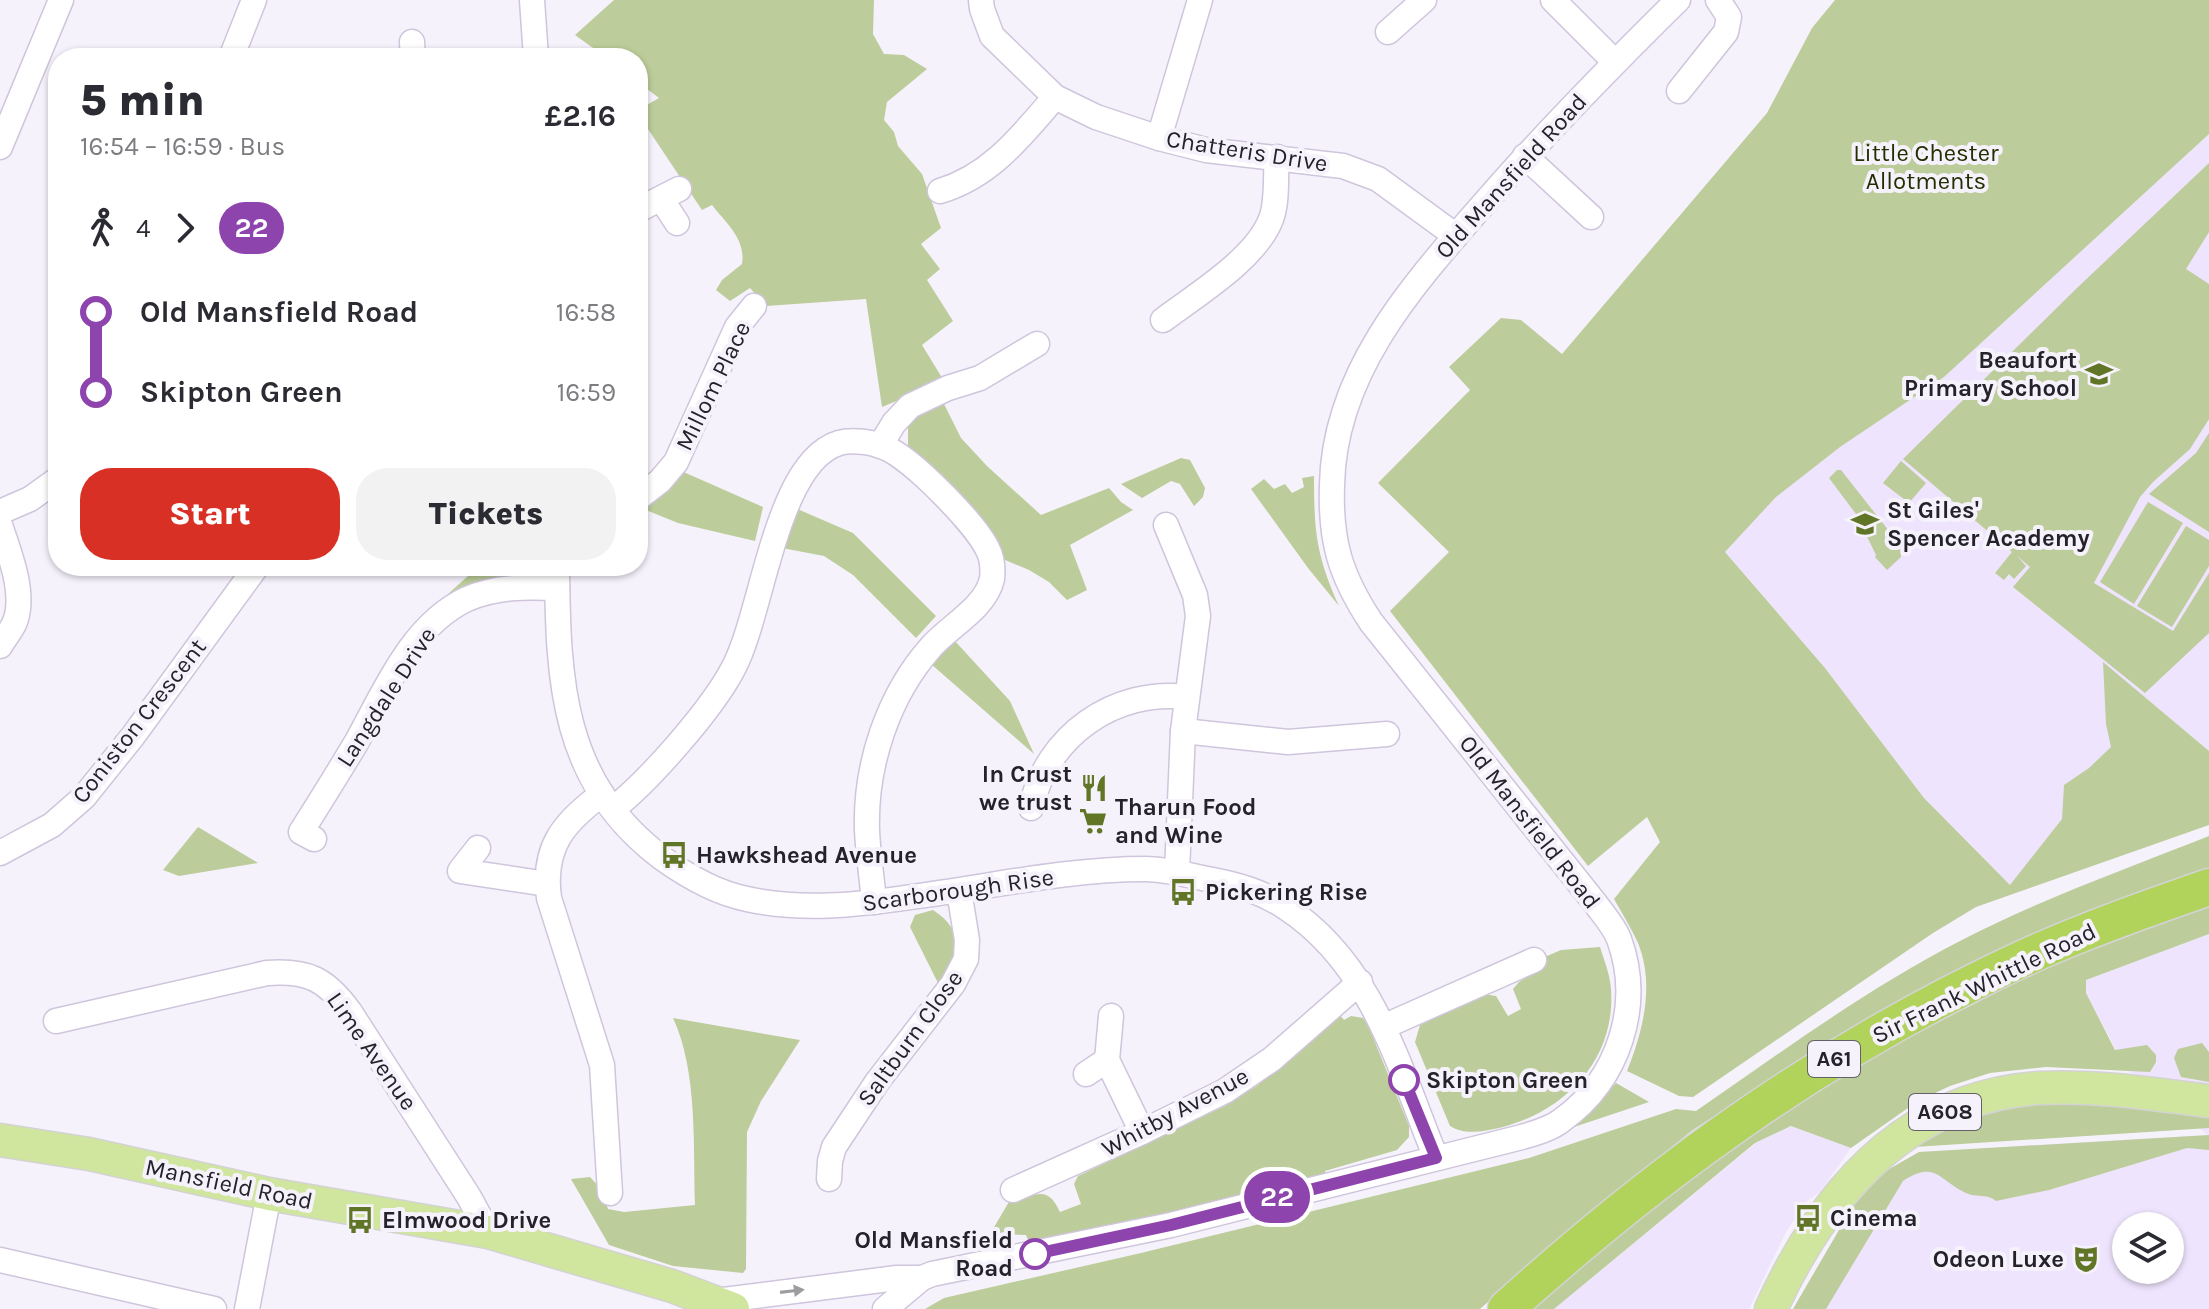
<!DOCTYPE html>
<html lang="en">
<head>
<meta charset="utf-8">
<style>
	body { margin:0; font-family:Karla,sans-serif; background:#f2f2f3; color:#2b2b33; height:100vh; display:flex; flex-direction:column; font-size:30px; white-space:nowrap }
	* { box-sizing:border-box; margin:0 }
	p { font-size:26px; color:#7c7c81 }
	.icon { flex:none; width:44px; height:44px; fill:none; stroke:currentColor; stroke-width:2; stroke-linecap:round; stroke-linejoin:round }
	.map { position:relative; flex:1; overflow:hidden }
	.details { position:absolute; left:48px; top:48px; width:600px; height:528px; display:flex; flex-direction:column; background:#fff; border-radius:32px; box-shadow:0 2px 6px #0004 }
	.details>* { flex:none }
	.badge { padding:0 16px; border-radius:26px; font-size:28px; line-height:52px }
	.tools { position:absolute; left:2112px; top:1212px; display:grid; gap:16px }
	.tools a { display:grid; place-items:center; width:72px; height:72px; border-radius:50%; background:#fff; box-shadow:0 2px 6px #0004; font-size:40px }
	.map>.badge { position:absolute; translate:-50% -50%; box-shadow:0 0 0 4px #fff }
	.legs { display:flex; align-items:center; gap:12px; height:88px; padding:0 32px; font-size:26px }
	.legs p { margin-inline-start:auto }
	.overview { display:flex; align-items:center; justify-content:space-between; height:136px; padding:0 32px }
	h1 { font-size:44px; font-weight:800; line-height:60px }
	.action { display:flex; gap:16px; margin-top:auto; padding:16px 32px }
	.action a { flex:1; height:92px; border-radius:32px; background:#d93025; color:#fff; font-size:32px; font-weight:800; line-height:92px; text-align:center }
	.action a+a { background:#f2f2f3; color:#2b2b33 }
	ul { padding:0 32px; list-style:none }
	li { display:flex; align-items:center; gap:28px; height:80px; font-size:30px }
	li i { display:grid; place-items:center; width:12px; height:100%; margin:0 10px; background:currentColor }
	li i::after { content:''; width:20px; height:20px; margin:-10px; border:6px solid; border-radius:50%; background:#fff }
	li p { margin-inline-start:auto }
	li:first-child i { background:linear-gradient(#0000 50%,currentColor 0) }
	li:last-child i { background:linear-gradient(currentColor 50%,#0000 0) }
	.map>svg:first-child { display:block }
</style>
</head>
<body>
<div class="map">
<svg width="2209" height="1309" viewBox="0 0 2209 1309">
	<rect width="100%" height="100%" fill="#f6f2fc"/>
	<!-- built -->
	<g fill="#efe4fd" fill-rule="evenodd">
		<polygon points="2209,134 2209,751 2148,700 2118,772 2011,886 1924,798 1825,668 1725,552 1776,497 1840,446 1944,377"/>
		<path d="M2209,934V1309H1793L1853,1206L1884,1172L1919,1152L2208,1135L2126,1069L2086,993V980ZM2126,1226H2170V1270H2126Z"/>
		<polygon points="1792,1126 1851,1148 1820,1192 1807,1201 1786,1232 1749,1309 1554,1309 1756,1143"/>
	</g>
	<!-- green -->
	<g fill="#bccc9a">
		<path d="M614,0H874L873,34L884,54L904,55L927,69L887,102L884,120L894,132L898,146L922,174L941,228L921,244L940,269L927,280L953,321L922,345L944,381L882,407L866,299L766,306L750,288L730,301L716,290L722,280L742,264C746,239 726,223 712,205L702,210L638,114V110L659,98L638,82V58H607L575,35Z"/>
		<path d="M1835,0H2209V134L1944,377L1840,447L1776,497L1725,552L1825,668L1924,798L2010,885L2062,819L2064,785L2089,768L2111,747L2106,724L2103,662L2209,751V825L1976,907L1933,933L1693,1097L1679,1096L1627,1071C1643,1031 1655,985 1638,943C1631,928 1622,913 1614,899L1660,842L1647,817L1588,866L1390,611L1449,552L1378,483L1470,390L1449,367L1501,318L1521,320L1562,354L1767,113L1812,28Z"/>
		<polygon points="2209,163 2209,232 2186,269 2209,284 2209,419 2190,449 2153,482 2140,497 2094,583 2173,631 2209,573 2209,633 2145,693 2013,587 2030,567 2017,556 2026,566 2014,579 2009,574 2004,580 1995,573 2012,552 1903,459 2077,288"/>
		<polygon points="942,400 961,438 987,466 1041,515 1109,488 1121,502 1133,510 1070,545 1087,590 1067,600 1049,582 1029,570 998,557 908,451 908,411"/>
		<polygon points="2209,433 2209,532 2149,494 2196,453"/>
		<polygon points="1181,458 1190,460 1205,488 1203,497 1194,506 1180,484 1171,481 1142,498 1121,484"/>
		<polygon points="1901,461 1926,483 1909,503 1883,483"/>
		<polygon points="679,470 763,507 755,541 678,523 641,508"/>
		<polygon points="1837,470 1841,470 1900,545 1901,557 1887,570 1875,557 1876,555 1856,514 1829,478"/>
		<path d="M1314,476C1314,531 1316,555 1339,606L1308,568L1251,489L1264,479L1274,489L1285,484L1292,493L1304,487L1302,478Z"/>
		<polygon points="2148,502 2183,523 2134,604 2100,582"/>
		<polygon points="795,508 853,533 936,616 916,638 853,575 824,556 782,548"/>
		<polygon points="2186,526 2209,540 2209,566 2172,627 2137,606"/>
		<polygon points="479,566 532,566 527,570 528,576 448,594"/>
		<polygon points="954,640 1010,701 1034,754 931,664"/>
		<polygon points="198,827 258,863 179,876 163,870"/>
		<path d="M2209,836V869L1909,997L1781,1072L1693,1130L1594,1209L1480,1309H925L944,1298L1141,1253L1529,1158L1676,1109L1696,1111C1783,1051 1868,988 1962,940C2041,899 2126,869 2209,836Z"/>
		<polygon points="2209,906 2209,934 2086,980 2086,993 2115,1050 2147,1045 2156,1055 2156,1062 2150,1072 2046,1067 1990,1073 1950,1086 1918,1101 1851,1148 1791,1126 1755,1143 1554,1309 1528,1309 1695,1169 1857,1064 2044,968"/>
		<path d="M933,910C967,932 957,955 939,985L910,927L915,915Z"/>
		<path d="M1600,947C1604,960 1610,974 1611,989C1616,1058 1567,1110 1503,1127C1485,1131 1466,1136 1450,1126L1415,1042L1420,1025L1427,1022L1425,1017L1483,994L1496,996L1508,1016L1521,1009L1513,989L1519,982L1545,966L1547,956L1561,950Z"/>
		<path d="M1339,1014L1344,1020L1351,1016L1363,1018L1368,1025L1409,1126V1137L1397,1150L1325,1171L1326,1177L1030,1245L1026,1235L990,1234L1013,1195L1023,1199C1042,1190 1051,1192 1060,1212L1081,1204L1074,1184L1078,1176L1225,1106L1258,1085Z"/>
		<path d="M673,1018L800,1040L761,1101L747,1132L746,1269L743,1273L673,1266L609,1245L571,1179L590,1177L600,1188L608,1209L624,1212L695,1205C693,1146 698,1072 673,1018Z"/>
		<polygon points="2202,1043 2209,1052 2209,1082 2181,1077 2174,1058 2178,1049"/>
		<polygon points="1616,1083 1649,1102 1574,1127"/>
		<path d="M2055,1102L2104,1103L2209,1115V1128L1914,1147C1964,1118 1997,1107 2055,1102Z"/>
		<path d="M2209,1135V1150L2187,1148L2049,1190L1996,1201C1986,1193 1976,1198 1966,1193C1938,1180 1936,1160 1903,1181L1826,1309H1793L1853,1206L1884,1172L1919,1152Z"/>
	</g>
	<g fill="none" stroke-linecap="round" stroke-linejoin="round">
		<!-- minor casing -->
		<g stroke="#cfc5dc" stroke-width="27">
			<g id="minor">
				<polyline points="532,0 536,58"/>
				<polyline points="981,0 982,9 992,36 1055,97 1096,117 1159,138 1206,150 1343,166 1378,179 1456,236"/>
				<polyline points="1553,0 1615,62"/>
				<polyline points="1388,32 1424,0"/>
				<polyline points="412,42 413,58"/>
				<polyline points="231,58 254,0"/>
				<polyline points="1679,91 1726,32 1729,17 1718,0"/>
				<polyline points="1159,138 1200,0"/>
				<polyline points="0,147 61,0"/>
				<polyline points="1525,156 1591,217"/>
				<path d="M940,191C991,176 1022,135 1055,97"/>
				<polyline points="662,200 677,223"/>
				<polyline points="638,210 679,189"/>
				<path d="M1163,320C1196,295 1256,259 1271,219C1278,201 1275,176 1277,157"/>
				<polyline points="880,446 894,423 910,406 948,388 980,378 1037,344"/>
				<polyline points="638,498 660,481 676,462 737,327 754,306"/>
				<polyline points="0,512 30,499 58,479"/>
				<path d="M0,525C9,553 27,595 14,624C10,632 4,639 0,646"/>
				<polyline points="1166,525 1195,595 1198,616 1183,731 1177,872"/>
				<path d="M557,566C558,681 561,782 662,858C687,876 717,893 747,899C801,911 857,905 911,897C988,887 1067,869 1145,869C1166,869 1187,875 1207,879C1235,884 1261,891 1285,907C1372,963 1399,1067 1436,1158"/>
				<polyline points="1183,731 1288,742 1387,734"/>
				<path d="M602,794C564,822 542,847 549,898L602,1065L610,1193"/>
				<path d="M1031,808C1046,736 1115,688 1187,697"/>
				<path d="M613,809C650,780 713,708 734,667C763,612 776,462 839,443C852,439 874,442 886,448C912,459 976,524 988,550C992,558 993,570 992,579C986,607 950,626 932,646C888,695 865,765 867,830C868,854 872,878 874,902"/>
				<path d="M314,839L301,832C320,802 338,773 356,743C384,693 411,625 467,599C497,586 526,587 557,588"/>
				<polyline points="478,848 460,871 547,884"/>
				<polyline points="0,853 52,825 84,797 133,736 257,566"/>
				<polyline points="1111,1016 1107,1060 1142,1132"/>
				<path d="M56,1021L267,973C308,970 326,979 350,1012L469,1197L488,1232"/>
				<polyline points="1383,1027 1534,960"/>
				<polyline points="1086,1074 1107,1060"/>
				<polyline points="829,1179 830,1161 834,1147 877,1082 953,984 966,959 967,940 959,891"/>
				<polyline points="1013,1190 1142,1132 1225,1091 1272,1059 1360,982"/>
				<polyline points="0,1260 214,1309"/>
				<polyline points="716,1301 897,1278 922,1278"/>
				<polyline points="247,1309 269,1194"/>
				<path d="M885,1309L922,1278L932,1274L1171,1225L1522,1137C1535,1133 1551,1129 1562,1120C1619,1079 1643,1005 1619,939C1614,926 1603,914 1595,903L1371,622C1340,575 1330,541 1332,485C1334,373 1411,287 1481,207C1543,135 1610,67 1678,0"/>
			</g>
		</g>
		<!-- major casing -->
		<g stroke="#d3d3d4" stroke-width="35">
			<g id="major">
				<polyline points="0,1140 89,1154 269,1194 488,1232 672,1286 733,1309"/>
				<path d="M1771,1309C1823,1195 1905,1097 2039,1088C2096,1085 2153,1094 2209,1101"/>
			</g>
		</g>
		<!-- highway casing -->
		<g stroke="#d3d3d4" stroke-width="39">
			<path id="highway" d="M1506,1309C1663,1167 1829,1048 2022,959C2083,931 2146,909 2209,887"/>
		</g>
		<!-- minor -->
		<use href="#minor" stroke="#fff" stroke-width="24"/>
		<!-- major -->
		<use href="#major" stroke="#d0e59d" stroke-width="32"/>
		<!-- highway -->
		<use href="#highway" stroke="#b1d35b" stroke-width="36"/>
	</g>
	<!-- one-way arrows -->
	<defs><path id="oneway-solid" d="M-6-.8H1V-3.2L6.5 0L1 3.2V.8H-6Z" transform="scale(2)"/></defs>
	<use fill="#9d9c9f" href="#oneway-solid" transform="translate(792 1291) rotate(-7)"/>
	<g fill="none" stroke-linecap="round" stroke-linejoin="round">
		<!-- line-1 casing -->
		<g stroke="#fff" stroke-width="18">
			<polyline id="line-1" points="1035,1254 1171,1225 1436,1158 1404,1080"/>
		</g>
		<!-- line-1 -->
		<use href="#line-1" stroke="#8e44ad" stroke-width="12"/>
	</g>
	<!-- icons -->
	<defs>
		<g id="school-bare" transform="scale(2.16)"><path d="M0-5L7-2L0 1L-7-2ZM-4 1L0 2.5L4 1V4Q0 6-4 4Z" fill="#607525" stroke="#f6f2fc" stroke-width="2.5" paint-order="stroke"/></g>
		<g id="restaurant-bare" transform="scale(2.16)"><path d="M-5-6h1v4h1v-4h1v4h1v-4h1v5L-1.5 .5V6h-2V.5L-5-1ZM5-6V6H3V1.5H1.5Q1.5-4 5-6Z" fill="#607525" stroke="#f6f2fc" stroke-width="2.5" paint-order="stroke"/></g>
		<g id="supermarket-bare" transform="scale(2.16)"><path d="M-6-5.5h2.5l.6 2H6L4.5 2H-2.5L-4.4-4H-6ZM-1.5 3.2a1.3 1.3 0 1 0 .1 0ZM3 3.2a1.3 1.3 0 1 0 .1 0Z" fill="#607525" stroke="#f6f2fc" stroke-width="2.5" paint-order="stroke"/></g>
		<g id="bus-bare" transform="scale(2.16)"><path d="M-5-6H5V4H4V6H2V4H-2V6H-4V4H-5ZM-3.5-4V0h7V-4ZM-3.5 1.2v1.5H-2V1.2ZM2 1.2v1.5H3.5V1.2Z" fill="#607525" stroke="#f6f2fc" stroke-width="2.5" paint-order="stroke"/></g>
		<g id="theatre-bare" transform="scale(2.16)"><path d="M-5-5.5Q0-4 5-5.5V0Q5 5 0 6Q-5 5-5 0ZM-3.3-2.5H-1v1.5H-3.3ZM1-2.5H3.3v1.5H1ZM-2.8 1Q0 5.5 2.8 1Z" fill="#607525" stroke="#f6f2fc" stroke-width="2.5" paint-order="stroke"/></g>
	</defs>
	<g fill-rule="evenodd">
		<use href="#school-bare" x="2099" y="374"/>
		<use href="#school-bare" x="1865" y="524"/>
		<use href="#restaurant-bare" x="1094" y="788"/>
		<use href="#supermarket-bare" x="1093" y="821"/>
		<use href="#bus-bare" x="674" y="855"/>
		<use href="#bus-bare" x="1183" y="892"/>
		<use href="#bus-bare" x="1808" y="1218"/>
		<use href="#bus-bare" x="360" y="1220"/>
		<use href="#theatre-bare" x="2086" y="1259"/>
	</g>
	<!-- markers -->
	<g fill="#fff" stroke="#8e44ad" stroke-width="4">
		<circle cx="1404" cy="1080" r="14"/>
		<circle cx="1035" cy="1254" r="14"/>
	</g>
	<g text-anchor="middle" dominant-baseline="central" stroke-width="8" stroke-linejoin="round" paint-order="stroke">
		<!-- shield labels -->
		<g fill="#f6f2fc" stroke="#646069" stroke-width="2">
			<rect x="1808" y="1041" width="52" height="36" rx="6"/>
			<rect x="1909" y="1094" width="72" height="36" rx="6"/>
		</g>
		<g font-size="22" font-weight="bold" fill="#25222a">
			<text x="1834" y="1059">A61</text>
			<text x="1945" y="1112">A608</text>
		</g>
		<!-- street labels -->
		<g font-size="24" fill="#25222a" stroke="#f6f2fc">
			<text transform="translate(1247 151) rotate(9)">Chatteris Drive</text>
			<text transform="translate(1511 176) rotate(-48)">Old Mansfield Road</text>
			<text transform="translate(713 386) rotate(-64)">Millom Place</text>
			<text transform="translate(386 697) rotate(-57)">Langdale Drive</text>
			<text transform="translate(139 721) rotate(-52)">Coniston Crescent</text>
			<text transform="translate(1530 822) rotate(52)">Old Mansfield Road</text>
			<text transform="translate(958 890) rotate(-8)">Scarborough Rise</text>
			<text transform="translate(1984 983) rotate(-26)">Sir Frank Whittle Road</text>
			<text transform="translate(910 1038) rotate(-54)">Saltburn Close</text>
			<text transform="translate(372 1051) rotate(55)">Lime Avenue</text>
			<text transform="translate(1175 1112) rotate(-28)">Whitby Avenue</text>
			<text transform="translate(229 1184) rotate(12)">Mansfield Road</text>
		</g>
		<!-- park labels -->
		<g font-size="24" fill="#242f00" stroke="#f6f2fc">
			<text x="1926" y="153">Little Chester<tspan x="1926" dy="28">Allotments</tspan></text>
		</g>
		<!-- poi labels -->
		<g font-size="24" font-weight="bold" fill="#25222a" stroke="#f6f2fc" text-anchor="start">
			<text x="2077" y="360" text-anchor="end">Beaufort<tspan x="2077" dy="28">Primary School</tspan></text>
			<text x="1887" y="510">St Giles'<tspan x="1887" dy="28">Spencer Academy</tspan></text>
			<text x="1072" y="774" text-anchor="end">In Crust<tspan x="1072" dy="28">we trust</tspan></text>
			<text x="1115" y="807">Tharun Food<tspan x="1115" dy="28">and Wine</tspan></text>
			<text x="696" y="855">Hawkshead Avenue</text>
			<text x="1205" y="892">Pickering Rise</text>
			<text x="1830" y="1218">Cinema</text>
			<text x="382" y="1220">Elmwood Drive</text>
			<text x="2064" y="1259" text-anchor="end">Odeon Luxe</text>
		</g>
		<!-- stop labels -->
		<g font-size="24" font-weight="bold" fill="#25222a" stroke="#f6f2fc" text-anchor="start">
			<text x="1426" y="1080">Skipton Green</text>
			<text x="1013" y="1240" text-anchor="end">Old Mansfield<tspan x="1013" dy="28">Road</tspan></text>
		</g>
	</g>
</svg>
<div class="tools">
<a><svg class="icon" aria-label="layers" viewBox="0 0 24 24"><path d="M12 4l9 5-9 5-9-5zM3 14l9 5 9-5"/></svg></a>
</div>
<b class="badge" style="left:1277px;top:1197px;background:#8e44ad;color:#fff">22</b>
<section class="details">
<div class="overview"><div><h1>5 min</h1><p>16:54 – 16:59 · Bus</p></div><b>£2.16</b></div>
<div class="legs"><svg class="icon" aria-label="walk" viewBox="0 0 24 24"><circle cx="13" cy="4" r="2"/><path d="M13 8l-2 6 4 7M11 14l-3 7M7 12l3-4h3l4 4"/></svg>4<svg class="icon" aria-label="forward" viewBox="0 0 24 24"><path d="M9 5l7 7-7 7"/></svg><b class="badge" style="background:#8e44ad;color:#fff">22</b></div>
<ul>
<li><i style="color:#8e44ad"></i><b>Old Mansfield Road</b><p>16:58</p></li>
<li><i style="color:#8e44ad"></i><b>Skipton Green</b><p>16:59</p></li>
</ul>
<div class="action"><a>Start</a><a>Tickets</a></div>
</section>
</div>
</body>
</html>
